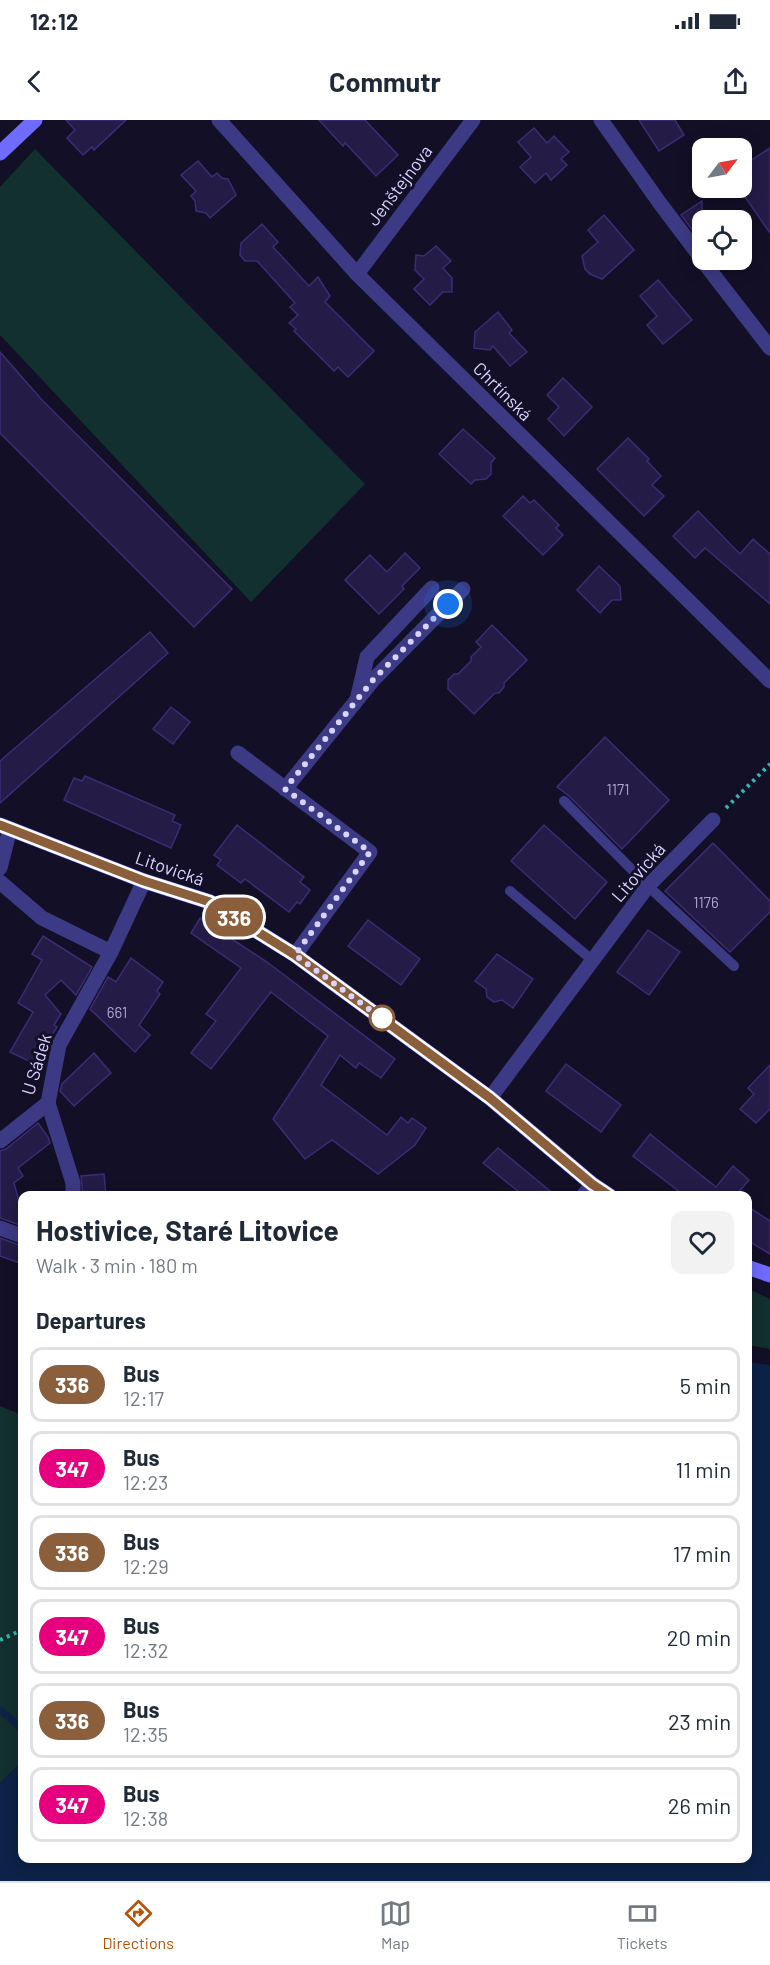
<!DOCTYPE html>
<html lang="en">
<head>
<meta charset="utf-8">
<style>
	body { margin:0; font-family:Barlow,sans-serif; background:#f2f2f3; color:#1f2937; height:100vh; display:flex; flex-direction:column; font-size:22px; white-space:nowrap }
	* { box-sizing:border-box; margin:0 }
	p { font-size:20px; color:#747a83 }
	.icon { flex:none; width:33px; height:33px; fill:none; stroke:currentColor; stroke-width:2; stroke-linecap:round; stroke-linejoin:round }
	.map { position:relative; flex:1; overflow:hidden }
	.details { position:absolute; left:18px; top:1071px; width:734px; height:672px; display:flex; flex-direction:column; background:#fff; border-radius:12px; box-shadow:0 3px 15px #0003 }
	.details>* { flex:none }
	.badge { padding:0 12px; border-radius:20px; font-size:21px; line-height:39px }
	.needle { width:39px; rotate:58deg }
	.buttons { position:absolute; left:692px; top:18px; display:grid; gap:12px }
	.buttons a { display:grid; place-items:center; width:60px; height:60px; border-radius:12px; background:#fff; box-shadow:0 3px 15px #0003; font-size:30px }
	.you { position:absolute; width:30px; height:30px; margin:-15px; border:4px solid #fff; border-radius:50%; background:#1a73e8; box-shadow:0 0 0 9px #1a73e833 }
	.map>.badge { position:absolute; translate:-50% -50%; box-shadow:0 0 0 3px #fff }
	h2 { padding:0 18px; font-size:22px; line-height:54px }
	.round { display:grid; place-items:center; flex:none; width:63px; height:63px; border-radius:12px; background:#f2f2f3 }
	.summary { display:flex; align-items:center; justify-content:space-between; height:102px; padding:0 18px }
	h1 { font-size:28px; font-weight:700; line-height:45px }
	ul { padding:0; list-style:none }
	li { display:flex; align-items:center; gap:18px; height:75px; margin:0 12px 9px; padding:0 6px; border:3px solid #e0e1e3; border-radius:12px }
	li div { flex:1 }
	li b { display:block; font-size:22px }
	li em { font-style:normal }
	li .badge { min-width:66px; font-weight:700; text-align:center }
	.status { display:flex; justify-content:space-between; align-items:center; height:42px; padding:0 30px; background:#fff; direction:ltr }
	.status svg { height:16px; fill:currentColor }
	header { display:flex; justify-content:space-between; align-items:center; height:78px; padding:0 18px; background:#fff; font-size:27px; font-weight:700 }
	.dock { display:flex; justify-content:space-around; align-items:center; height:84px; border-top:2px solid #e0e1e3; background:#fff; font-size:16px; color:#747a83 }
	.dock a { display:grid; justify-items:center; gap:3px }
	.dock .on { color:#b45309 }
	.map>svg:first-child { display:block }
</style>
</head>
<body>
<div class="status"><b>12:12</b><svg viewBox="0 0 49 12"><path d="M0 12V9h3v3zM5 12V6h3v6zM10 12V3h3v9zM15 12V0h3v12zM26 1h20v11H26zM47 4h2v5h-2z"/></svg></div>
<header><svg class="icon" aria-label="back" viewBox="0 0 24 24"><path d="M15 5l-7 7 7 7"/></svg>Commutr<svg class="icon" aria-label="share" viewBox="0 0 24 24"><path d="M12 15V3M7 8l5-5 5 5M5 13v7h14v-7"/></svg></header>
<div class="map">
<svg width="770" height="1761" viewBox="0 0 770 1761">
	<rect width="100%" height="100%" fill="#130f26"/>
	<!-- green -->
	<g fill="#12302f">
		<polygon points="35,29 365,364 251,482 0,215 0,67"/>
		<polygon points="747,1168 770,1179 770,1229 747,1225"/>
		<polygon points="0,1286 22,1295 22,1642 0,1663"/>
	</g>
	<!-- water -->
	<polygon fill="#0c2248" points="747,1242 770,1245 770,1761 0,1761 0,1663 22,1642 22,1738 747,1738"/>
	<g fill="none" stroke-linecap="round" stroke-linejoin="round">
		<!-- stream -->
		<polyline stroke="#0c2248" stroke-width="7" points="0,1590 22,1609"/>
	</g>
	<!-- building -->
	<g fill="#241b47" stroke="#3b2d73" stroke-width="1.5">
		<polygon points="66,0 126,0 94,30 92,27 83,35 67,18 75,10"/>
		<polygon points="319,0 365,0 398,35 376,56 351,29 345,23 343,26"/>
		<polygon points="639,0 675,0 684,15 659,31"/>
		<polygon points="534,8 547,23 554,16 569,32 561,39 567,45 551,60 546,53 535,63 520,47 531,37 518,22"/>
		<polygon points="770,28 770,113 741,71 741,47"/>
		<polygon points="198,41 212,57 217,53 222,58 228,59 236,75 210,98 206,93 196,91 195,81 191,76 196,71 181,55"/>
		<polygon points="702,81 702,123 681,95"/>
		<polygon points="604,95 634,130 602,159 590,154 585,149 582,136 598,122 588,110"/>
		<polygon points="262,104 278,122 273,127 309,166 318,157 330,176 325,182 374,231 348,257 338,247 334,251 294,211 296,209 289,203 298,195 290,187 295,183 257,141 245,141 240,135 241,123"/>
		<polygon points="436,126 451,141 443,148 452,158 452,172 443,172 430,185 414,169 424,159 415,150 416,135 424,136"/>
		<polygon points="658,160 692,200 663,224 647,205 657,196 640,176"/>
		<polygon points="498,192 512,210 509,213 527,232 510,246 493,226 490,230 474,228 475,212"/>
		<polygon points="0,232 42,280 232,469 194,507 0,313"/>
		<polygon points="563,258 592,287 564,316 548,299 559,287 547,275"/>
		<polygon points="463,309 495,338 491,343 491,354 486,359 475,360 471,364 439,334"/>
		<polygon points="628,318 649,339 647,341 661,356 652,365 664,376 644,396 597,349"/>
		<polygon points="523,376 530,383 534,380 559,405 556,408 563,415 543,435 503,396"/>
		<polygon points="698,391 740,434 753,419 770,434 770,484 705,428 695,438 673,416"/>
		<polygon points="405,433 420,448 402,466 404,469 379,494 345,460 370,435 387,452"/>
		<polygon points="599,446 620,466 621,480 612,480 600,493 577,470"/>
		<polygon points="492,505 527,540 504,563 504,567 499,573 495,573 474,594 448,569 448,560 454,554 458,554 471,541 471,537 481,527 476,522"/>
		<polygon points="150,512 168,533 0,683 0,641"/>
		<polygon points="171,587 190,602 173,624 153,609"/>
		<polygon points="605,617 669,680 622,729 569,676 557,667"/>
		<polygon points="85,656 175,695 172,701 181,705 171,728 64,680 74,658 82,661"/>
		<polygon points="237,705 304,757 300,762 310,770 300,784 297,782 289,792 245,759 241,763 217,745 221,740 214,735"/>
		<polygon points="544,705 607,762 575,799 511,741"/>
		<polygon points="713,723 770,781 770,792 730,832 665,771"/>
		<polygon points="200,798 267,842 395,939 381,958 359,943 356,948 340,935 321,965 387,1015 401,997 408,1003 412,998 426,1008 415,1025 378,1054 332,1020 305,1039 273,999 328,916 271,872 211,949 191,933 216,901 206,894 241,848 191,813"/>
		<polygon points="368,800 420,839 401,865 348,826"/>
		<polygon points="648,810 680,832 649,875 617,852"/>
		<polygon points="43,816 92,847 76,875 61,860 45,875 61,894 54,905 57,907 35,944 10,932 33,892 18,883 42,840 32,834"/>
		<polygon points="497,834 533,859 513,888 502,880 494,882 487,877 486,869 475,861"/>
		<polygon points="131,838 163,862 157,871 160,874 139,905 150,915 135,932 90,889 108,857 116,862"/>
		<polygon points="94,933 111,953 74,986 60,971 62,964"/>
		<polygon points="566,944 621,985 601,1012 546,971"/>
		<polygon points="770,945 770,989 756,1003 740,989 754,974 748,968"/>
		<polygon points="38,1003 48,1017 50,1023 18,1048 23,1056 14,1063 22,1092 22,1106 0,1098 0,1031 6,1029"/>
		<polygon points="650,1014 716,1067 733,1046 749,1060 735,1076 685,1076 633,1036"/>
		<polygon points="498,1028 556,1076 524,1076 483,1043"/>
		<polygon points="104,1054 106,1076 83,1076 81,1056"/>
		<polygon points="747,1086 770,1101 770,1134 747,1120"/>
		<polygon points="0,1118 22,1126 22,1144 0,1136"/>
	</g>
	<g fill="none" stroke-linecap="round" stroke-linejoin="round">
		<!-- path -->
		<g stroke="#2fb8b0" stroke-width="4" stroke-dasharray="3 4.5" stroke-linecap="butt">
			<polyline points="726,688 770,644"/>
			<polyline points="0,1520 22,1510"/>
		</g>
		<!-- lane -->
		<g stroke="#3d3a85" stroke-width="10">
			<polyline points="564,681 648,766 734,846"/>
			<polyline points="510,771 592,840"/>
		</g>
		<!-- street -->
		<g stroke="#3d3a85" stroke-width="15">
			<polyline points="219,0 357,154 770,561"/>
			<polyline points="601,0 659,82 702,139"/>
			<polyline points="702,140 770,228"/>
			<polyline points="357,154 473,0"/>
			<polyline points="358,576 367,537 432,468"/>
			<polyline points="238,633 370,732 295,835"/>
			<polyline points="285,669 373,560 463,469"/>
			<polyline points="0,748 10,709"/>
			<polyline points="0,762 42,798 111,832 144,761"/>
			<polyline points="490,978 648,766 713,700"/>
			<polyline points="48,983 73,1063 73,1076"/>
			<polyline points="0,1021 48,983 59,925 111,832"/>
			<polyline points="583,1076 592,1064"/>
			<polyline points="0,1108 22,1116"/>
		</g>
		<!-- secondary -->
		<g stroke="#6f6bff" stroke-width="15">
			<polyline points="0,33 35,0"/>
			<polyline points="0,705 144,761 210,782 295,835 490,978 592,1064 610,1076"/>
			<polyline points="747,1147 770,1155"/>
		</g>
	</g>
	<g fill="none" stroke-linecap="round" stroke-linejoin="round">
		<!-- line casing -->
		<g stroke="#fff" stroke-width="14">
			<polyline id="line" points="0,705 144,761 210,782 295,835 490,978 592,1064 610,1076"/>
		</g>
		<!-- line -->
		<use href="#line" stroke="#8b5e3c" stroke-width="9"/>
		<!-- walk -->
		<polyline stroke="#d9d4ff" stroke-width="6" stroke-dasharray="0 10.8" points="382,898 384,900 295,835 370,732 285,669 373,560 448,484"/>
	</g>
	<!-- markers -->
	<circle fill="#fff" stroke="#8b5e3c" stroke-width="3" cx="382" cy="898" r="12"/>
	<g text-anchor="middle" dominant-baseline="central" stroke-width="6" stroke-linejoin="round" paint-order="stroke">
		<!-- number labels -->
		<g font-size="15" fill="#aca6d1">
			<text x="618" y="669">1171</text>
			<text x="706" y="782">1176</text>
			<text x="117" y="892">661</text>
		</g>
		<!-- street labels -->
		<g font-size="18" fill="#d9d4ff" stroke="#130f26">
			<text transform="translate(399 65) rotate(-53)">Jenštejnova</text>
			<text transform="translate(503 271) rotate(45)">Chrtínská</text>
			<text transform="translate(170 748) rotate(19)">Litovická</text>
			<text transform="translate(638 752) rotate(-49)">Litovická</text>
			<text transform="translate(36 944) rotate(-73)">U Sádek</text>
		</g>
	</g>
</svg>
<div class="buttons">
<a><svg class="needle" viewBox="-14 -14 28 28"><path d="M0-13l5 13h-10z" fill="#e53935"/><path d="M0 13l5-13h-10z" fill="#747a83"/></svg></a>
<a><svg class="icon" aria-label="locate" viewBox="0 0 24 24"><circle cx="12" cy="12" r="6"/><path d="M12 2v4M12 18v4M2 12h4M18 12h4"/></svg></a>
</div>
<div class="you" style="left:448px;top:484px"></div>
<b class="badge" style="left:234px;top:797px;background:#8b5e3c;color:#fff">336</b>
<section class="details">
<div class="summary"><div><h1>Hostivice, Staré Litovice</h1><p>Walk · 3 min · 180 m</p></div><a class="round"><svg class="icon" aria-label="heart" viewBox="0 0 24 24"><path d="M12 20l-8-8c-3-5 5-10 8-4 3-6 11-1 8 4z"/></svg></a></div>
<h2>Departures</h2>
<ul>
<li><span class="badge" style="background:#8b5e3c;color:#fff">336</span><div><b>Bus</b><p>12:17</p></div><em>5 min</em></li>
<li><span class="badge" style="background:#e6007e;color:#fff">347</span><div><b>Bus</b><p>12:23</p></div><em>11 min</em></li>
<li><span class="badge" style="background:#8b5e3c;color:#fff">336</span><div><b>Bus</b><p>12:29</p></div><em>17 min</em></li>
<li><span class="badge" style="background:#e6007e;color:#fff">347</span><div><b>Bus</b><p>12:32</p></div><em>20 min</em></li>
<li><span class="badge" style="background:#8b5e3c;color:#fff">336</span><div><b>Bus</b><p>12:35</p></div><em>23 min</em></li>
<li><span class="badge" style="background:#e6007e;color:#fff">347</span><div><b>Bus</b><p>12:38</p></div><em>26 min</em></li>
</ul>
</section>
</div>
<nav class="dock">
<a class="on"><svg class="icon" aria-label="directions" viewBox="0 0 24 24"><path d="M12 3l9 9-9 9-9-9zM9 14v-3h6M13 9l2 2-2 2"/></svg>Directions</a>
<a><svg class="icon" aria-label="map" viewBox="0 0 24 24"><path d="M3 6l6-2 6 2 6-2v14l-6 2-6-2-6 2zM9 4v14M15 6v14"/></svg>Map</a>
<a><svg class="icon" aria-label="tickets" viewBox="0 0 24 24"><path d="M3 7h18v10H3zM15 7v10"/></svg>Tickets</a>
</nav>
</body>
</html>
